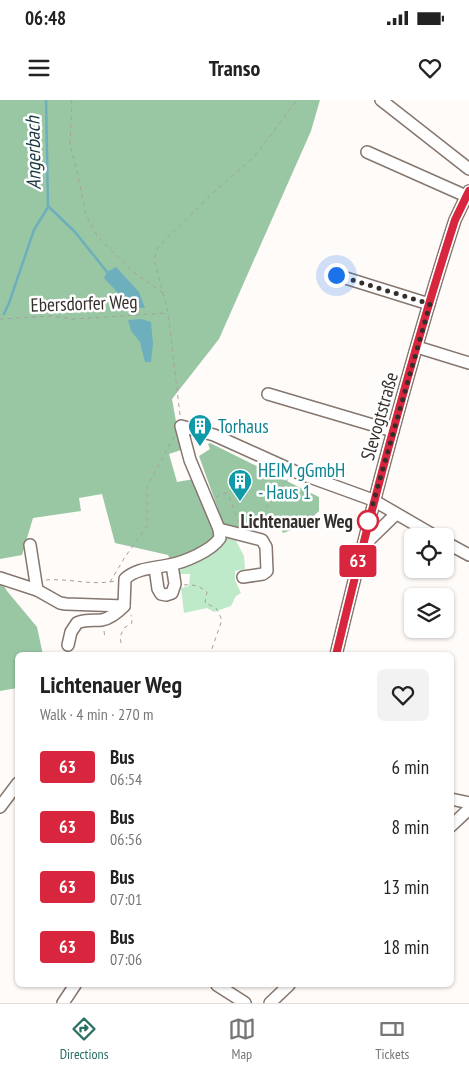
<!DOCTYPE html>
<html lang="en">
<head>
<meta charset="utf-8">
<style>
	body { margin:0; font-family:"PT Sans Narrow",sans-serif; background:#f2f2f2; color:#222; height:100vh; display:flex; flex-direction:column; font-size:19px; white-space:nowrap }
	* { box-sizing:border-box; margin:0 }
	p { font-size:16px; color:#767676 }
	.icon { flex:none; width:28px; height:28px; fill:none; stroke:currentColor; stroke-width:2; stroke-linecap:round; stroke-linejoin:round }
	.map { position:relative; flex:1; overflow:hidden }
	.sheet { position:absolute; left:15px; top:552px; width:439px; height:335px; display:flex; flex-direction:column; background:#fff; border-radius:8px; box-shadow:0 1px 4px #0004 }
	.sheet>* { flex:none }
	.badge { padding:0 10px; border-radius:4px; font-size:18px; line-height:32px }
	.tools { position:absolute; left:404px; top:428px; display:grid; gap:10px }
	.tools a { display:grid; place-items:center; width:50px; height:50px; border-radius:8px; background:#fff; box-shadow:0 1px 4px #0004; font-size:25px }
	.you { position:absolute; width:25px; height:25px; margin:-12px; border:4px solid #fff; border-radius:50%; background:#1a73e8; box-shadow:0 0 0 8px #1a73e833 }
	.map>.badge { position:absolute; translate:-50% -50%; box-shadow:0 0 0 2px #fff }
	.round { display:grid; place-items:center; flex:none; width:52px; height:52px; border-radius:8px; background:#f2f2f2 }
	.overview { display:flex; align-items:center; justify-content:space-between; height:85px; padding:0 25px }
	h1 { font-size:24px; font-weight:600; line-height:38px }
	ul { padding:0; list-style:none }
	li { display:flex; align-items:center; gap:15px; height:60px; padding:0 25px }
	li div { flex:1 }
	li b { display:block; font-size:19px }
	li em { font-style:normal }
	li .badge { min-width:55px; font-weight:700; text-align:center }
	.status { display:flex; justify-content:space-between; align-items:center; height:35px; padding:0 25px; background:#fff; direction:ltr }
	.status svg { height:14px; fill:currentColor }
	header { display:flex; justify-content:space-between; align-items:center; height:65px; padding:0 25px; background:#fff; font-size:22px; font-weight:600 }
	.dock { display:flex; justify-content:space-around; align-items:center; height:70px; border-top:1px solid #e0e0e0; background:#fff; font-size:14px; color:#767676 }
	.dock a { display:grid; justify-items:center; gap:2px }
	.dock .active { color:#286f64 }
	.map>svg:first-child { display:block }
</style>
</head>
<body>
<div class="status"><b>06:48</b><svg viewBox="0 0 49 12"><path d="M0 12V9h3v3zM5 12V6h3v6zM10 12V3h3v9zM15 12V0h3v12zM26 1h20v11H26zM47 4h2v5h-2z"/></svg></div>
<header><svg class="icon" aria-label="menu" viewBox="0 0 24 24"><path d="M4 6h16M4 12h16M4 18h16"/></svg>Transo<svg class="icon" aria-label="heart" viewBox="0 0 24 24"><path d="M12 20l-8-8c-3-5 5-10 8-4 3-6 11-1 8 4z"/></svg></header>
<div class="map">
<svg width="469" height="903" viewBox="0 0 469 903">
	<rect width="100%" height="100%" fill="#fefbf9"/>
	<!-- green -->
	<path fill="#bfeac9" d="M233,435L244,456L245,469L235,471V480L241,493L236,496L231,506L214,512L207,508L184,513L181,488L189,486L190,474H179V472C192,456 214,453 226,436Z"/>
	<!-- forest -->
	<g fill="#99c7a4">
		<polygon points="0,0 320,0 311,31 219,239 172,299 181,350 169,354 177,382 194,379 217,429 214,441 172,462 168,455 115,443 102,394 79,398 81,411 33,418 22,455 0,459"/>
		<polygon points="210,343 319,397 319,411 303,426 283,433 279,425 247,425 239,431 223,423 199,356 210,349 208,344"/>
		<polygon points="0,475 2,483 7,491 37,527 43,555 18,555 17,588 0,591"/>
	</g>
	<!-- water -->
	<g fill="#6eafbd">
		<polygon points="116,167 139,192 145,208 128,208 124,199 104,178 107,172"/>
		<polygon points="141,219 151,222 153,244 151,262 145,262 140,242 131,231 128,220"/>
	</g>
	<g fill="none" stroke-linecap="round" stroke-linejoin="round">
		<!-- stream -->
		<g stroke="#6eafbd" stroke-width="2.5">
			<polyline points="46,0 48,106 75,132 107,172"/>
			<polyline points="4,214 9,203 34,130 48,107"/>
		</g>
		<!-- minor casing -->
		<g stroke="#85766e" stroke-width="14">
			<g id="minor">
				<polyline points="381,0 469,69"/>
				<polyline points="367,52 466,96"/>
				<polyline points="336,175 429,204"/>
				<polyline points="417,247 469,263"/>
				<polyline points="268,294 393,331"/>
				<polyline points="219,429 262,440 266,447 267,471 263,474 243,477"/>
				<polyline points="445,442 469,455"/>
				<path d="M30,445L37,490L60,503L66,504L124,506L125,479C136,468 155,468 169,465C185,462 211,451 220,438L219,429L190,360L181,326L214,335L296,372L373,400L435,436"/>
				<polyline points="362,447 396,414"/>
				<polyline points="155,468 158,489 161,494 166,495 172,493 175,484 172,465"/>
				<polyline points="0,478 37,490"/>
				<path d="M68,545L71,532L77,523C86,519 94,521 102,520C111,518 118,512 124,506"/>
				<path d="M336,555C371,409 409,263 455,120L469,91"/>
				<polyline points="451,699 469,703"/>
				<polyline points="0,707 18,683"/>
				<polyline points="451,726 469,709"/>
				<polyline points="217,885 245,903"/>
				<polyline points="63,903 75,885"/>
				<polyline points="270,903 289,885"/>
			</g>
		</g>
		<!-- path -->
		<g stroke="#a5a19e" stroke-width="1" stroke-dasharray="4 4" stroke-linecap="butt">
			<polyline points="71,0 72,3 70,45 77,71 86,115 98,137 133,172 163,193"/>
			<polyline points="0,219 51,216 73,219 167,213"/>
			<polyline points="180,315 168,212 154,159 158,147 213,93 255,56 297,0"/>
			<polyline points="216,397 225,393 228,394 239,423"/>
			<polyline points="250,426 261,415 288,379"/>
			<path d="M46,480C69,478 92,486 115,481"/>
			<polyline points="110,482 125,457 147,426 147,386 174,337"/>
			<path d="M184,485C193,484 200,486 207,492L205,503L216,508L222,520L210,554L206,555"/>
			<polyline points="104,531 105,538"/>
			<polyline points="121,543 120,537 124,528 132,523 131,515"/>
		</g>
		<!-- minor -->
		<use href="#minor" stroke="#fff" stroke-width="11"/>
	</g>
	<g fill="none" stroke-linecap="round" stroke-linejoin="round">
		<!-- line casing -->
		<g stroke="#fff" stroke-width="11">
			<path id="line" d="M336,555C371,409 409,263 455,120L469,91"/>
		</g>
		<!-- line -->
		<use href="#line" stroke="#d7263d" stroke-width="8"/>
		<!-- walk -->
		<polyline stroke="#352f2b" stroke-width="5" stroke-dasharray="0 9" points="336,175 430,204 368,421"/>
	</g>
	<!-- icons -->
	<defs>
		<g id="building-pin" transform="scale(1.25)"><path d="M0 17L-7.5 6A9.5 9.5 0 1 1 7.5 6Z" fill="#0f9aa8" stroke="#fff"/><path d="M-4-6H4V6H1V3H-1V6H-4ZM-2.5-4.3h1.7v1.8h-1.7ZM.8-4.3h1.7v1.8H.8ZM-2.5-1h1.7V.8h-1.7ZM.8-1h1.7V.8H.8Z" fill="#fff"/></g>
	</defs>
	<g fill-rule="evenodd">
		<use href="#building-pin" x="200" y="326"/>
		<use href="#building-pin" x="240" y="381"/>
	</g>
	<!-- markers -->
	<circle fill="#fff" stroke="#d7263d" stroke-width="2.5" cx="368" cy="421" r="10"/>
	<g text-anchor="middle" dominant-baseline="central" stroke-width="5" stroke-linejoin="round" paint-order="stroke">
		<!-- street labels -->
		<g font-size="19" fill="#352f2b" stroke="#fff">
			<text transform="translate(84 203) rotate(-2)">Ebersdorfer Weg</text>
			<text transform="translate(379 316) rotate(-74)">Slevogtstraße</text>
		</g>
		<!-- culture labels -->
		<g font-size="19" fill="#0d838f" stroke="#fff" text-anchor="start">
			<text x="218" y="326">Torhaus</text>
			<text x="258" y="370">HEIM gGmbH<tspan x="258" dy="22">- Haus 1</tspan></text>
		</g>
		<!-- stop labels -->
		<g font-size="19" font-weight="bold" fill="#352f2b" stroke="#fff" text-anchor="end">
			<text x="353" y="421">Lichtenauer Weg</text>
		</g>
		<!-- water labels -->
		<g font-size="20" font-style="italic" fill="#193940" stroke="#fff">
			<text transform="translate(33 53) rotate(-91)">Angerbach</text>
		</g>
	</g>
</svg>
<div class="tools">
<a><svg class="icon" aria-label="locate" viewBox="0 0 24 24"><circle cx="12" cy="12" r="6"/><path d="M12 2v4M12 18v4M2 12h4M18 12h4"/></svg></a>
<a><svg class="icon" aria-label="layers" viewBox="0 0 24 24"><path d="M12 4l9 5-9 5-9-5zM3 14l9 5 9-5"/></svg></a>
</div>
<div class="you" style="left:336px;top:175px"></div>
<b class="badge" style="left:358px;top:461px;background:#d7263d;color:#fff">63</b>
<section class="sheet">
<div class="overview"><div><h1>Lichtenauer Weg</h1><p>Walk · 4 min · 270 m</p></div><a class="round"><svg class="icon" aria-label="heart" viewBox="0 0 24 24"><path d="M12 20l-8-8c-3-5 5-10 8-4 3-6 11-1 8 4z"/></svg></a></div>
<ul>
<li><span class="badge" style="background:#d7263d;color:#fff">63</span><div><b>Bus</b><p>06:54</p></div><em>6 min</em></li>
<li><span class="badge" style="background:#d7263d;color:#fff">63</span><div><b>Bus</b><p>06:56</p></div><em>8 min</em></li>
<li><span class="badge" style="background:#d7263d;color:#fff">63</span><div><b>Bus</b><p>07:01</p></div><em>13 min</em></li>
<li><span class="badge" style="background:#d7263d;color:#fff">63</span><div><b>Bus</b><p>07:06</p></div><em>18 min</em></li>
</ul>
</section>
</div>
<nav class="dock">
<a class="active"><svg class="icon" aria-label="directions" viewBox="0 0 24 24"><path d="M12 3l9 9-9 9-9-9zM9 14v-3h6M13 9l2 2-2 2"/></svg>Directions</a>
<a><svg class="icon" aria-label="map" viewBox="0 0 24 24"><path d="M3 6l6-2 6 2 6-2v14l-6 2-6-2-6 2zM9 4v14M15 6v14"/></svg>Map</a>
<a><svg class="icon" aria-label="tickets" viewBox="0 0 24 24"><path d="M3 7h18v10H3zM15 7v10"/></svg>Tickets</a>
</nav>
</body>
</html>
